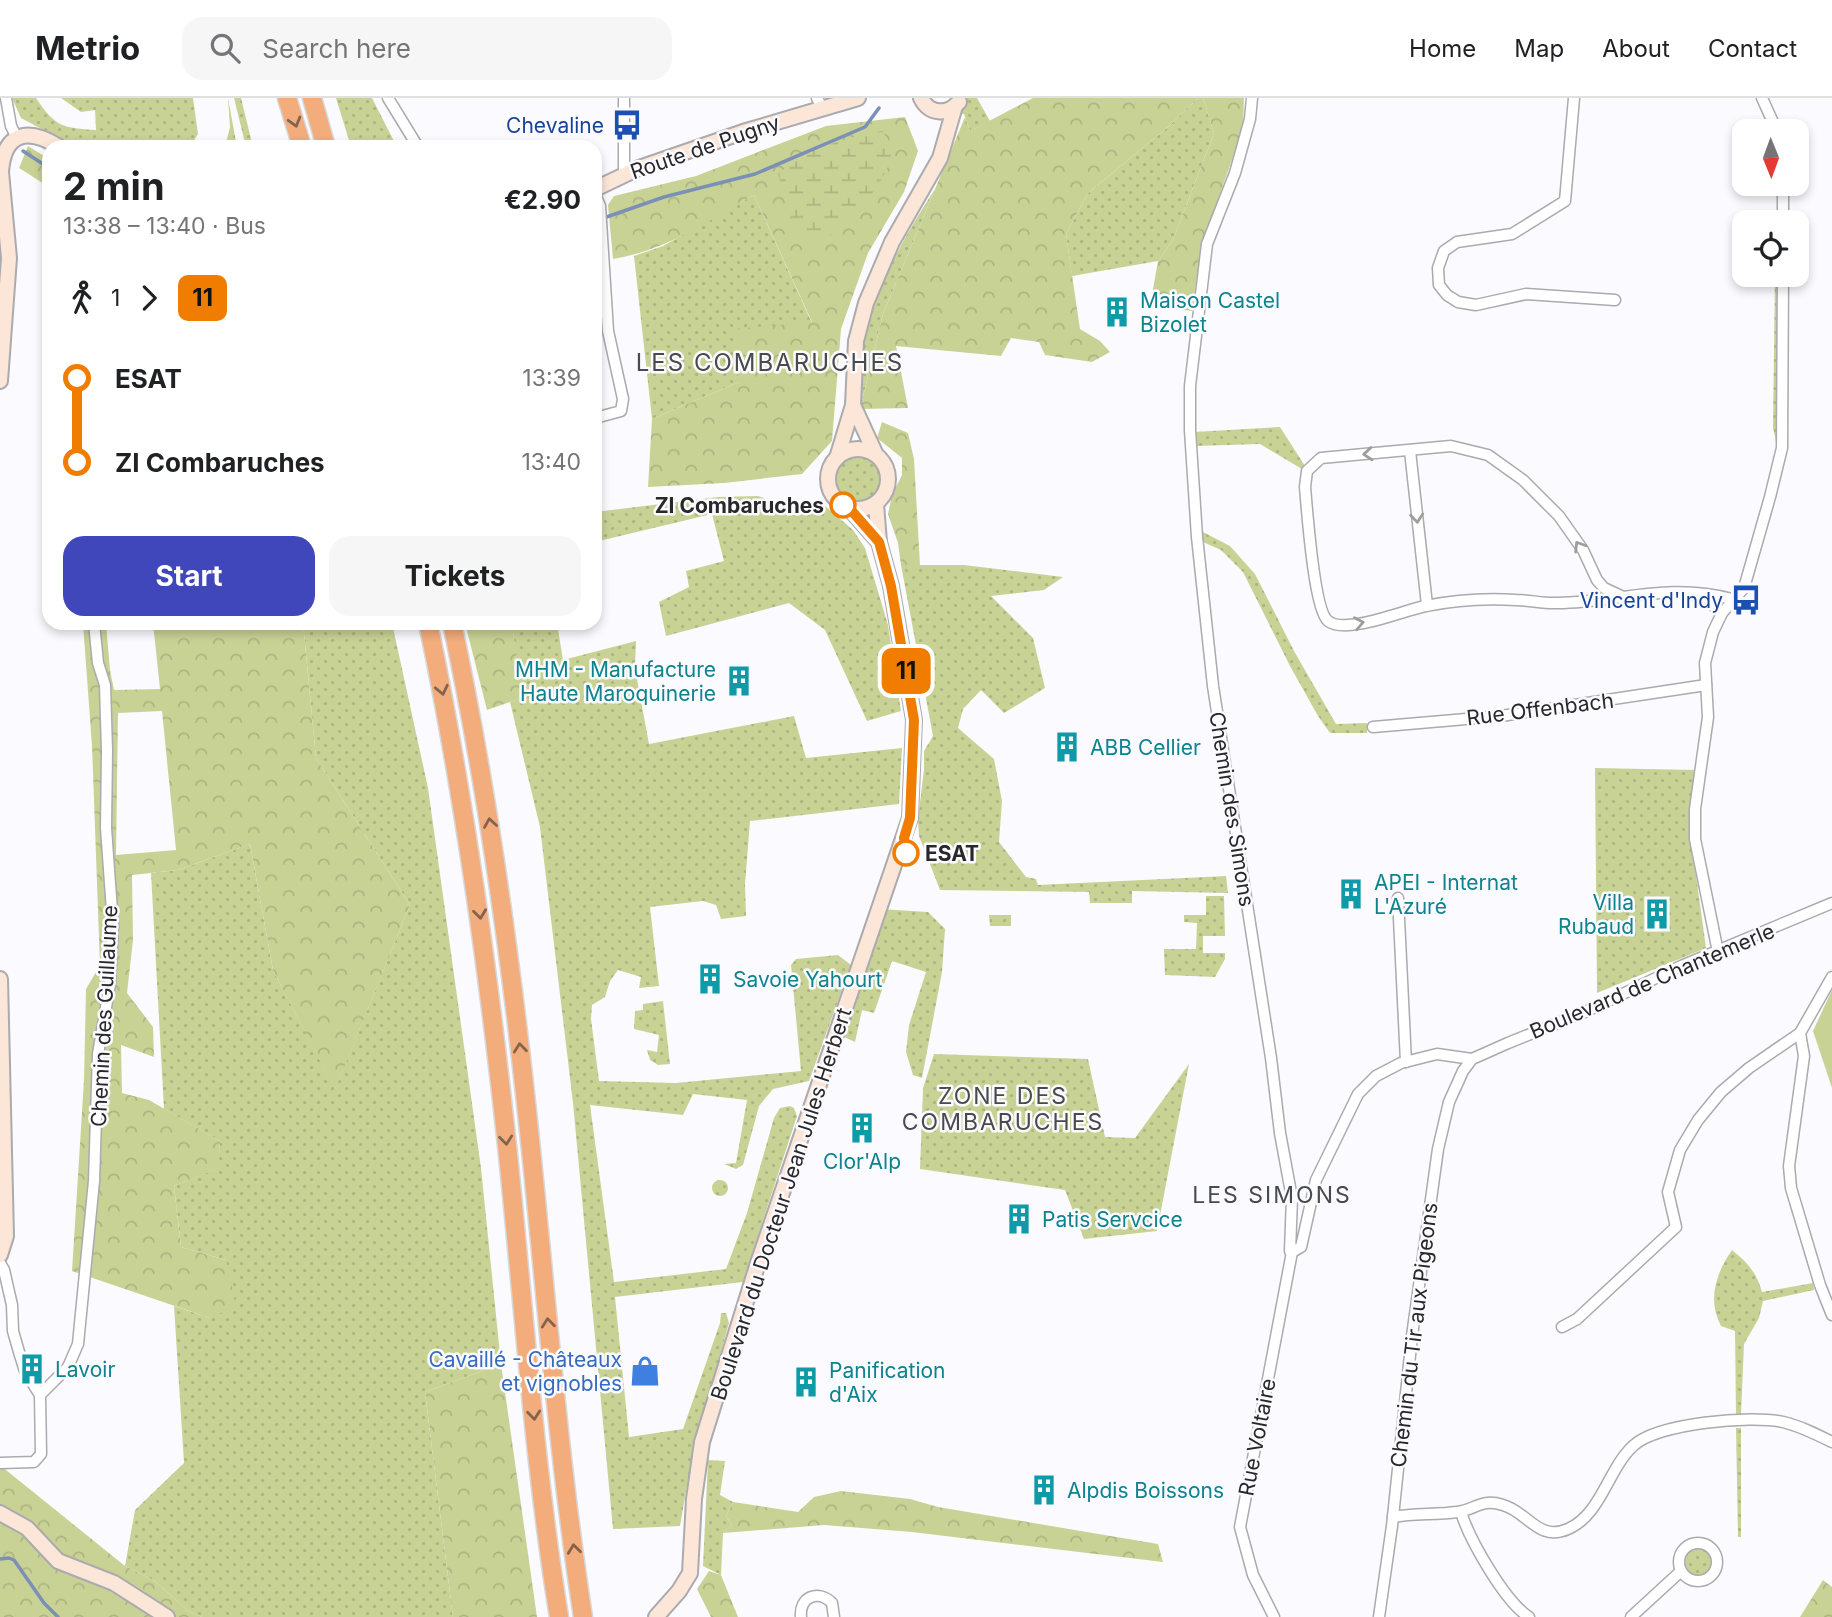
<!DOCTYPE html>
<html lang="en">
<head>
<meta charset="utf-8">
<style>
	body { margin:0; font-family:Inter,sans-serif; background:#f6f6f6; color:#202124; height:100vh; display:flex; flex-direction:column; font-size:26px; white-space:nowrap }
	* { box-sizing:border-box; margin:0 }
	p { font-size:23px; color:#757577 }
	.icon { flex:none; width:38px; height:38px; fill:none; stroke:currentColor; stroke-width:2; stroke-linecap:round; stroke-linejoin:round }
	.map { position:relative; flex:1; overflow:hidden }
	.details { position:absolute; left:42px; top:42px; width:560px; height:490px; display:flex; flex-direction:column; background:#fff; border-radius:21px; box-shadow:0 4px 10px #0003 }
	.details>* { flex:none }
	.badge { padding:0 14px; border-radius:10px; font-size:24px; line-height:46px }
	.needle { width:46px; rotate:179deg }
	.controls { position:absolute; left:1732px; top:21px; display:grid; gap:14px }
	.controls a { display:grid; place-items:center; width:77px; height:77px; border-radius:14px; background:#fff; box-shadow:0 4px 10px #0003; font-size:35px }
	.map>.badge { position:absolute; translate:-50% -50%; box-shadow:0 0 0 4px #fff }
	.legs { display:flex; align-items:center; gap:10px; height:77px; padding:0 21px; font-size:23px }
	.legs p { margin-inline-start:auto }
	.head { display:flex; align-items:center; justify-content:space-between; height:119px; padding:0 21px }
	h1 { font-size:38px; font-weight:700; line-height:52px }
	.action { display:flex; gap:14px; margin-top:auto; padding:14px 21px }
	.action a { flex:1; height:80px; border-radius:21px; background:#4047bb; color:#fff; font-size:28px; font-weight:700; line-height:80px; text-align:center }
	.action a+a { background:#f6f6f6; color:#202124 }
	ul { padding:0 21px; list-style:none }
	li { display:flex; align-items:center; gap:24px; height:84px; font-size:26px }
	li i { display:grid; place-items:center; width:10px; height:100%; margin:0 9px; background:currentColor }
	li i::after { content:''; width:18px; height:18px; margin:-9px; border:5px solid; border-radius:50%; background:#fff }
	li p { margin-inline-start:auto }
	li:first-child i { background:linear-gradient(#0000 50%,currentColor 0) }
	li:last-child i { background:linear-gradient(currentColor 50%,#0000 0) }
	header { display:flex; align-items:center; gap:42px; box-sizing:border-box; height:98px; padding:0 35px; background:#fff; border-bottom:2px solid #e0e0e0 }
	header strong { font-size:33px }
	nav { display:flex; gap:38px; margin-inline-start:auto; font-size:24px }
	.search { width:490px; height:63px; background:#f6f6f6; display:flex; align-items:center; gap:18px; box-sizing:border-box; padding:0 24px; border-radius:21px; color:#757577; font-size:26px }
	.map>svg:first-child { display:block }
</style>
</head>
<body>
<header>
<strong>Metrio</strong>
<div class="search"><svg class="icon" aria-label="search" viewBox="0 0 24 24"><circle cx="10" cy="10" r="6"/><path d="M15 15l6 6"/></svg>Search here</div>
<nav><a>Home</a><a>Map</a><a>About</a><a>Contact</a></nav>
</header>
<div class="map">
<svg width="1832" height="1519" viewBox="0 0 1832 1519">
	<defs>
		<pattern id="grass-dots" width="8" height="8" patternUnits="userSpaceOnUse" patternTransform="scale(1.75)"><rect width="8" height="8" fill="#c9d295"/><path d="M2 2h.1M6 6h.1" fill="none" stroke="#adb481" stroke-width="1.8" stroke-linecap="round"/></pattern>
		<pattern id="forest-crowns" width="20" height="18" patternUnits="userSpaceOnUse" patternTransform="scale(1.75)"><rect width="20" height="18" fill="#c9d295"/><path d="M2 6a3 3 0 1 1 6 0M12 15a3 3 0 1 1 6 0" fill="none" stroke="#adb481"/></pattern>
		<pattern id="wetland-marsh" width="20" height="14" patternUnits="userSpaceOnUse" patternTransform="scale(1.75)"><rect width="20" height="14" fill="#c9d295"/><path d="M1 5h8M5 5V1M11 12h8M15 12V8" fill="none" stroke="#adb481"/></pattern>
	</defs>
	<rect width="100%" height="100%" fill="#fbfbff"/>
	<!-- grass -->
	<g fill="url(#grass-dots)">
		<path d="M12,0H36C55,29 63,30 96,32L95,12L81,14L61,0H193L198,36L190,49H75L21,20Z"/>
		<polygon points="228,0 237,49 225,49 230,29"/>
		<polygon points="234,0 241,0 253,49 246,49"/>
		<polygon points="336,0 372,0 397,49 351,49"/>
		<polygon points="967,0 977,0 990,23 970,33 964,16 960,16"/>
		<polygon points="1198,0 1203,0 1214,35 1173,142 1158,163 1072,178 1066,136 1088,95 1168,29"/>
		<path d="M935,91L883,216L860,311C861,294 859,275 861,257C870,198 903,140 935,91Z"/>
		<polygon points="754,97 812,225 739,284 652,321 634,158 663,148"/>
		<polygon points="1775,177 1778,177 1777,349 1773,329"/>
		<polygon points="1280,329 1305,368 1302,371 1260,346 1195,348 1194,334"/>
		<circle cx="859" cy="382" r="24"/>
		<polygon points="758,398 787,408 824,407 853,432 865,450 888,527 901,613 867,623 825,532 789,505 666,538 659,504 689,489 686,473 724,463 712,416 595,444 595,414 718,399"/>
		<polygon points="1201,433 1230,448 1255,476 1294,553 1336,626 1367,625 1367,635 1330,635 1318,618 1290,568 1243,474 1221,452 1203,444"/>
		<polygon points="901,467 964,467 1063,479 1044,492 991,498 1033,540 1045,590 1004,615 981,592 963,611 958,630 994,661 1002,703 999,744 1026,779 1036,781 1038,787 1226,778 1228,795 1132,793 1132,805 1090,805 1089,794 940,792 919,738 918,722 924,671 924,653 933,638"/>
		<polygon points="303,525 392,525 428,690 481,1070 501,1266 425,1294 453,1519 202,1519 188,1513 155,1483 125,1468 135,1412 184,1365 174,1208 210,1220 226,1162 181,1149 174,1088 218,1070 220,1043 164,1011 151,775 178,772 250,746 273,872 335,991 410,807 316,660"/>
		<polygon points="512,525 557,525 563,562 636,543 635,570 649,646 794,618 806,660 902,650 899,706 750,723 745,786 746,818 721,821 716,807 703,803 650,809 659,888 639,890 641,879 618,872 610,883 605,899 592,907 591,921 599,983 676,985 801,973 791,867 796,861 838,857 851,867 809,983 773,991 759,1008 743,1067 736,1071 724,1066 736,1065 747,1002 693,996 683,1017 590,1007 614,1184 726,1171 747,1115 774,1020 780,1010 790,1008 794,1010 797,1018 743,1184 615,1199 629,1339 683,1331 720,1225 721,1215 726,1215 729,1225 693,1353 680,1428 613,1431 573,1005 540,729 510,604 521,600"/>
		<polygon points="1595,670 1697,672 1691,741 1706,850 1597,895"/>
		<polygon points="1206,798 1224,798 1225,838 1203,838 1203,855 1225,855 1225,861 1215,879 1165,877 1164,851 1196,851 1197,825 1184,824 1184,817 1206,817"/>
		<polygon points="880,811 928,814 945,831 942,874 922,980 913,977 906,954 909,927 926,874 892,863 874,915 862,912 855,944 840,937"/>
		<polygon points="989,817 1011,817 1011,828 990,828"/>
		<polygon points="663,903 670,966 658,967 650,962 647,952 657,954 659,937 634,931 635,913 643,912 643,906"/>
		<polygon points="934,956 1088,961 1105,1039 1135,1040 1189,966 1157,1133 1084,1141 1065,1092 920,1071 923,990"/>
		<circle cx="720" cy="1090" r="8"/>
		<path d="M1732,1152C1747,1164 1757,1175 1762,1194L1813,1185L1814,1192L1763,1203L1759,1220L1744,1246L1741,1317H1736L1735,1233L1721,1228C1707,1202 1716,1175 1732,1152Z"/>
		<polygon points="1736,1330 1741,1330 1741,1439 1738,1439"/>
		<polygon points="708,1362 725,1363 720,1397 733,1404 726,1418 732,1427 723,1435 721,1477 703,1468"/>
		<circle cx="1699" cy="1464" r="14"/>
	</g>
	<!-- forest -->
	<g fill="url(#forest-crowns)" fill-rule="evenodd">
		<polygon points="1033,0 1198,0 1168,29 1088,95 1066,136 1080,231 1100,243 1110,254 1092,264 1045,257 1039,244 1011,240 1001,258 896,248 908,310 860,311 883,216 965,19 970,33"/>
		<polygon points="1203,0 1244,0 1243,30 1201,150 1192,213 1150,208 1158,163 1173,142 1214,35"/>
		<path d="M905,19L918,53L904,94L868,155L841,231L832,343L802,376L724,385L648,389L652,321L739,284L733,231L812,224L754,97C707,124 667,152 613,161L608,107L614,98L696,78L826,28Z"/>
		<polygon points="28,48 49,61 49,89 19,70"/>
		<polygon points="882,324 908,335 914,361 920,467 901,467 898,445 888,416 892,397 902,377 902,360 877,340"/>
		<path d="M83,525H106L110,572L114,592L160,591L153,525H303L316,660L410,807L335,992L273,872L250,746L178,772L132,777L133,842L127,895L153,929L154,959L121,947L122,995L149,1002L220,1043L219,1070L174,1088L181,1149L226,1162L236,1208L210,1220L72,1173L84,982L86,891L100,867L92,648ZM162,613L176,752L116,757L118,615Z"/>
		<polygon points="465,525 512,525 522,600 487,612"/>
		<polygon points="501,1266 537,1519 453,1519 425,1294"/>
		<polygon points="0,1364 6,1372 125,1468 155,1483 188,1513 202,1519 0,1519"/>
		<polygon points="841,1393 910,1401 938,1409 1158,1446 1163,1464 912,1434 824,1427 723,1435 732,1427 726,1418 733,1404 798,1414 814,1399"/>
		<polygon points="709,1473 721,1477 738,1519 711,1519 697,1491"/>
		<polygon points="1823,1482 1832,1489 1832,1519 1800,1519"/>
	</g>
	<!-- wetland -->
	<path fill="url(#wetland-marsh)" d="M883,33L893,58C875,99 858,114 825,142L797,135L787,109L778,75L818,50L863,36Z"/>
	<!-- park -->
	<polygon fill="#c9d295" points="1832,892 1832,990 1813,933"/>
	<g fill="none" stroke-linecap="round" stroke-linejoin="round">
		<!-- stream -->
		<g stroke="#7b90b6" stroke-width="3.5">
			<polyline points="23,53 49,70"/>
			<polyline points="595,123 664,99 755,76 865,29 879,10"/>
			<polyline points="0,1461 9,1460 14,1462 44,1505 58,1519"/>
		</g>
		<!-- street casing -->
		<g stroke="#aaaaaf" stroke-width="13">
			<g id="street">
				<polyline points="6,0 11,28 17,40"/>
				<polyline points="388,0 418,49"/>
				<polyline points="624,0 624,76"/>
				<polyline points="817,0 822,10"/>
				<polyline points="1252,0 1250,21 1235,75 1207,146 1190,288 1190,332 1197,439 1213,588 1271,960 1280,1035 1292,1100 1290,1153 1292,1154 1301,1149 1316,1082 1358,996 1376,978 1401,965 1437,956 1472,961"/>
				<polyline points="1574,0 1565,103 1512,136 1457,144 1444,153 1438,170 1439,187 1447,197 1458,204 1476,207 1526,196 1615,202"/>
				<polyline points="1762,0 1777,33"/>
				<polyline points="595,96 600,108 608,233 623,301 621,313 595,320"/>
				<polyline points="1783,124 1783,86"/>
				<polyline points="1410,353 1427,507"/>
				<polyline points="1693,497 1709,504 1722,515"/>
				<path d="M1621,498L1604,490L1597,482L1583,452L1559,418L1523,382L1488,357L1451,348L1321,360L1307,373L1305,389C1307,411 1314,512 1328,523C1346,537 1404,512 1426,508C1455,502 1486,500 1516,502C1530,502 1544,506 1558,505C1619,504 1669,484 1732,501"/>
				<polyline points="1373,629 1501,618 1706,587"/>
				<polyline points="1398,800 1406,964"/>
				<polyline points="1718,854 1695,741 1695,711 1708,619 1705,565 1713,534 1722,515 1744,490 1770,399 1782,350 1783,177"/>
				<polyline points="1800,935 1804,958 1789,1068 1791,1090 1820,1187 1832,1217"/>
				<polyline points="0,1165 4,1172 12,1207 13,1233 19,1254 25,1273 40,1297 41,1356 34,1364 0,1365"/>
				<polyline points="1562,1229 1577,1221 1676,1129 1668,1094 1680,1052 1698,1022 1721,994 1749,970 1800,935 1832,879"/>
				<polyline points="40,1297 68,1269 78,1246 94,1083 98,956 110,886 113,827 106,730 107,653 105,587 98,565 94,525"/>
				<path d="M1461,1414C1469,1441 1505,1504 1529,1519"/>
				<path d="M1393,1419C1414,1415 1435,1417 1457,1414C1475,1412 1481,1400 1503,1407C1528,1414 1538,1444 1568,1431C1601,1417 1608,1371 1633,1348C1657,1325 1751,1317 1783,1324C1800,1328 1816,1336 1832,1344"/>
				<circle cx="1698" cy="1464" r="19"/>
				<path d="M801,1519C799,1499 818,1491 832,1505L834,1519"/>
				<polyline points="1274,1519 1253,1477 1240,1429 1292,1154"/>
				<polyline points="1379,1519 1392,1428 1412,1238 1438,1051 1449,1004 1463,973 1472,961 1508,945 1585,914 1681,868 1832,805"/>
				<polyline points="1631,1519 1680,1474"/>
			</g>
		</g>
		<!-- secondary casing -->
		<g stroke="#aaaaaf" stroke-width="18">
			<g id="secondary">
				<path d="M921,0C929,16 947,18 959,4"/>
				<polyline points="595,91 639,70 743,34 858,0"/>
				<path d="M0,283L9,160L1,74C4,34 28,29 59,49"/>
				<polyline points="853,307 876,357"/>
				<circle cx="858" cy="381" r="30"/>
				<polyline points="837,360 853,307 856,243 866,205 892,144 940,60 955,8"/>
				<polyline points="876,406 879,444"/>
				<polyline points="0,881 6,1138 0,1157"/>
				<polyline points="0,1415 27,1430 58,1463 114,1485 167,1519"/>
				<polyline points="656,1519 679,1493 690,1475 694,1401 702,1344 758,1165 910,720 914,622 891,488 879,444 850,411"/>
			</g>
		</g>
		<!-- highway casing -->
		<g stroke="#d8d8d9" stroke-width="21">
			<g id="highway">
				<polyline points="287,0 302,49"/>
				<polyline points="312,0 326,49"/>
				<path d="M428,525C465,701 489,878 508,1057C524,1211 534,1366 559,1519"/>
				<path d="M452,525C489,699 513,875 531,1052C547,1208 559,1364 583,1519"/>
			</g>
		</g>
		<!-- street -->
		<use href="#street" stroke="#fff" stroke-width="10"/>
		<!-- secondary -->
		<use href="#secondary" stroke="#fbe6d7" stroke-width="14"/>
		<!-- highway -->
		<use href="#highway" stroke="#f3ac7b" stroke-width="18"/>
	</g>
	<!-- one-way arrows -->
	<defs><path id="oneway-chevron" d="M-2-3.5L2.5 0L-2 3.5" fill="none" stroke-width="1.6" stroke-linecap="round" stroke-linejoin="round" transform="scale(1.75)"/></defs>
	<g stroke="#83634e">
		<use href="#oneway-chevron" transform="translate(295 24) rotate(74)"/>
		<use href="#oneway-chevron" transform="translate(442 592) rotate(78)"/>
		<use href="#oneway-chevron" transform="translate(490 725) rotate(-99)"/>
		<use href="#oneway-chevron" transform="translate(480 816) rotate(83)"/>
		<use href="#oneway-chevron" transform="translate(520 950) rotate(-96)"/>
		<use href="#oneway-chevron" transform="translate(506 1042) rotate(84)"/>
		<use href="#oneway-chevron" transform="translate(548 1225) rotate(-96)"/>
		<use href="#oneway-chevron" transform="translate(534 1317) rotate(84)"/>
		<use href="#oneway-chevron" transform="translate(574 1451) rotate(-97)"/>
	</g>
	<g stroke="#9e9e9f">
		<use href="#oneway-chevron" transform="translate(1368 356) rotate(175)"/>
		<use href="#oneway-chevron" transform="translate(1417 420) rotate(84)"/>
		<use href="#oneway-chevron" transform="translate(1579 448) rotate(-122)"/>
		<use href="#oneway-chevron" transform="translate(1359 525) rotate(-11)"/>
	</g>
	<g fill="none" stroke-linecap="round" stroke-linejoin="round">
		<!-- line-1 casing -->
		<g stroke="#fff" stroke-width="16">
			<polyline id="line-1" points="843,407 850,411 879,444 891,488 914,622 910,720 904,740 906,755"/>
		</g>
		<!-- line-1 -->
		<use href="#line-1" stroke="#f07d00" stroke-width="10"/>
	</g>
	<!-- icons -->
	<defs>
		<g id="bus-bare" transform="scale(2.415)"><path d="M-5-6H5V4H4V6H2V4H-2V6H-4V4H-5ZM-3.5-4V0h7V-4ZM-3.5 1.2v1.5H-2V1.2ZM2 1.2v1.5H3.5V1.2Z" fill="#1a4fb4" stroke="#fbfbff" stroke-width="2.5" paint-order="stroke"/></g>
		<g id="building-bare" transform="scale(2.415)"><path d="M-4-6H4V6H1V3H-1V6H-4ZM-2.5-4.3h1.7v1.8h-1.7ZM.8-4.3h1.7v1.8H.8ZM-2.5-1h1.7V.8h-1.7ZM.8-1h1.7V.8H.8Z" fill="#0f9aa8" stroke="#fbfbff" stroke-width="2.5" paint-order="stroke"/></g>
		<g id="shop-bare" transform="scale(2.415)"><path d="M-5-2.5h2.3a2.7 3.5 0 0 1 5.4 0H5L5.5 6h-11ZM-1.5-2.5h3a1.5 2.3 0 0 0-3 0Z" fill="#3f7fe0" stroke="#fbfbff" stroke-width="2.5" paint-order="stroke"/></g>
	</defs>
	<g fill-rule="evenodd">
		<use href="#bus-bare" x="627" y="27"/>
		<use href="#building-bare" x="1117" y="214"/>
		<use href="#bus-bare" x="1746" y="502"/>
		<use href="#building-bare" x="739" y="583"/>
		<use href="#building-bare" x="1067" y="649"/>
		<use href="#building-bare" x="1351" y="796"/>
		<use href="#building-bare" x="1657" y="816"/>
		<use href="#building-bare" x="710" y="881"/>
		<use href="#building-bare" x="862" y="1030"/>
		<use href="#building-bare" x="1019" y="1121"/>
		<use href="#building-bare" x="32" y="1271"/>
		<use href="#shop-bare" x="645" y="1273"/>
		<use href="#building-bare" x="806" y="1284"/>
		<use href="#building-bare" x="1044" y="1392"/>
	</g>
	<!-- markers -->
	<g fill="#fff" stroke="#f07d00" stroke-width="3.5">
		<circle cx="843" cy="407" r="12"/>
		<circle cx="906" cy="755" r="12"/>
	</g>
	<g text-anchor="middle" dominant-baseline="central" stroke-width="5" stroke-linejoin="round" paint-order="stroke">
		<!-- transit labels -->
		<g font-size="21" fill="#164399" stroke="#fbfbff" text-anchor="end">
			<text x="604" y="27">Chevaline</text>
			<text x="1723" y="502">Vincent d'Indy</text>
		</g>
		<!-- street labels -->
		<g font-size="21" fill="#28282a" stroke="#fbfbff">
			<text transform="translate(705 49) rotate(-19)">Route de Pugny</text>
			<text transform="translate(1540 611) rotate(-7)">Rue Offenbach</text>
			<text transform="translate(1232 711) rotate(81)">Chemin des Simons</text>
			<text transform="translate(1652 883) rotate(-23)">Boulevard de Chantemerle</text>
			<text transform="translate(104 918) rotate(-87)">Chemin des Guillaume</text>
			<text transform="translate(781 1106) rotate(-72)">Boulevard du Docteur Jean Jules Herbert</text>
			<text transform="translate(1414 1237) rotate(-83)">Chemin du Tir aux Pigeons</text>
			<text transform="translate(1257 1339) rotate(-79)">Rue Voltaire</text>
		</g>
		<!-- culture labels -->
		<g font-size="21" fill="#0d838f" stroke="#fbfbff" text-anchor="start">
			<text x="1140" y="202">Maison Castel<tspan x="1140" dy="24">Bizolet</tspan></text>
			<text x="716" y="571" text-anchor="end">MHM - Manufacture<tspan x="716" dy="24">Haute Maroquinerie</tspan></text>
			<text x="1090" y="649">ABB Cellier</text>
			<text x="1374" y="784">APEI - Internat<tspan x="1374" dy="24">L'Azuré</tspan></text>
			<text x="1634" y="804" text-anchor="end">Villa<tspan x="1634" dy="24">Rubaud</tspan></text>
			<text x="733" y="881">Savoie Yahourt</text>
			<text x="862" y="1063" text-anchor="middle">Clor'Alp</text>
			<text x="1042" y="1121">Patis Servcice</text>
			<text x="55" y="1271">Lavoir</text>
			<text x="829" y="1272">Panification<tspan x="829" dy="24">d'Aix</tspan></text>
			<text x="1067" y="1392">Alpdis Boissons</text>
		</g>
		<!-- stop labels -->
		<g font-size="21" font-weight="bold" fill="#28282a" stroke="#fbfbff" text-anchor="end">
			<text x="824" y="407">ZI Combaruches</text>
			<text x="925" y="755" text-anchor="start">ESAT</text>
		</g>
		<!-- shop labels -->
		<g font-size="21" fill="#366cbe" stroke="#fbfbff" text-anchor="end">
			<text x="622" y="1261">Cavaillé - Châteaux<tspan x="622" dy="24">et vignobles</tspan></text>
		</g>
		<!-- neighbourhood labels -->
		<g font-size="23" letter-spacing="2" fill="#494a4e" stroke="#fbfbff">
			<text x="1003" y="998">ZONE DES<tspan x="1003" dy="26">COMBARUCHES</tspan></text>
			<text x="1272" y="1097">LES SIMONS</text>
		</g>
		<!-- quarter labels -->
		<g font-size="24" letter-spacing="2" fill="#494a4e" stroke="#fbfbff">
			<text x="770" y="264">LES COMBARUCHES</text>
		</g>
	</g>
</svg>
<div class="controls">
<a><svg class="needle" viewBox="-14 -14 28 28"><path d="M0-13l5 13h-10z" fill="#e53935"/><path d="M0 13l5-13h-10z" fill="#757577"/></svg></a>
<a><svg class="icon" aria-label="locate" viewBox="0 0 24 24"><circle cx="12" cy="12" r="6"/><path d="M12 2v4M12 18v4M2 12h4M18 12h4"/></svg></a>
</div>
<b class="badge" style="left:906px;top:573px;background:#f07d00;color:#111">11</b>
<section class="details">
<div class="head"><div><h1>2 min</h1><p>13:38 – 13:40 · Bus</p></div><b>€2.90</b></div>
<div class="legs"><svg class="icon" aria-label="walk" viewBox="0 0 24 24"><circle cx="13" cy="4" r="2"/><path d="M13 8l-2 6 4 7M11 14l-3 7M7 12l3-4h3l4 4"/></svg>1<svg class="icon" aria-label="forward" viewBox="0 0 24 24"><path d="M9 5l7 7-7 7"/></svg><b class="badge" style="background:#f07d00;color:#111">11</b></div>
<ul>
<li><i style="color:#f07d00"></i><b>ESAT</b><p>13:39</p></li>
<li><i style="color:#f07d00"></i><b>ZI Combaruches</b><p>13:40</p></li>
</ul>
<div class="action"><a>Start</a><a>Tickets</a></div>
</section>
</div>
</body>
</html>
